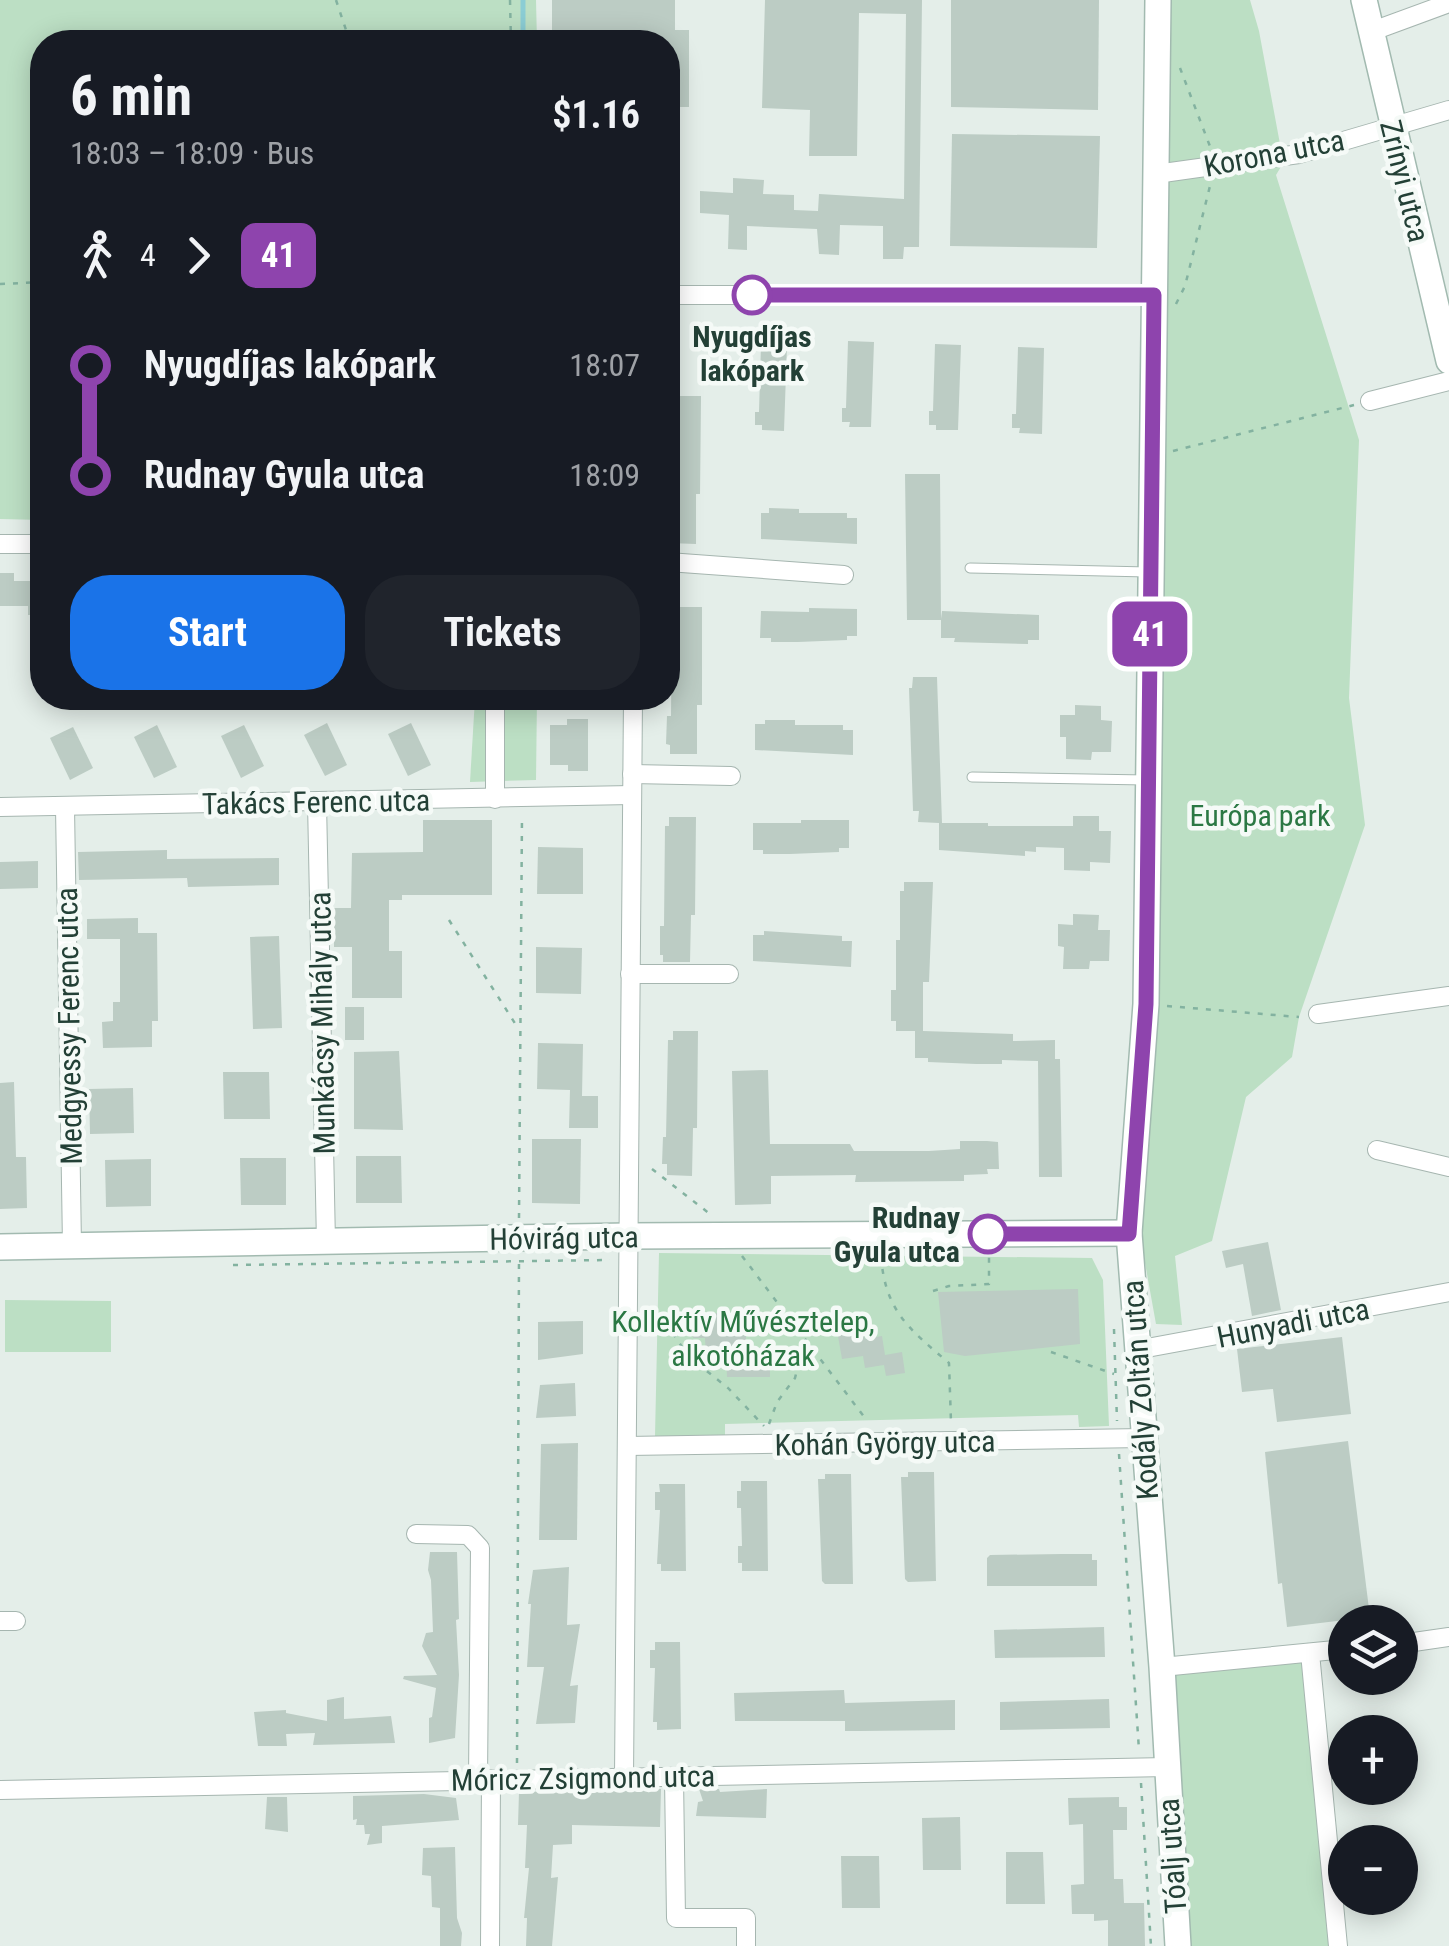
<!DOCTYPE html>
<html lang="en">
<head>
<meta charset="utf-8">
<style>
	body { margin:0; font-family:"Roboto Condensed",sans-serif; background:#20242c; color:#f1f3f6; height:100vh; display:flex; flex-direction:column; font-size:38px; white-space:nowrap }
	* { box-sizing:border-box; margin:0 }
	p { font-size:32px; color:#9ea1a6 }
	.icon { flex:none; width:55px; height:55px; fill:none; stroke:currentColor; stroke-width:2; stroke-linecap:round; stroke-linejoin:round }
	.map { position:relative; flex:1; overflow:hidden }
	.drawer { position:absolute; left:30px; top:30px; width:650px; height:680px; display:flex; flex-direction:column; background:#171b24; border-radius:40px; box-shadow:0 5px 25px #0003 }
	.drawer>* { flex:none }
	.badge { padding:0 20px; border-radius:15px; font-size:35px; line-height:65px }
	.tools { position:absolute; left:1328px; top:1605px; display:grid; gap:20px }
	.tools a { display:grid; place-items:center; width:90px; height:90px; border-radius:50%; background:#171b24; box-shadow:0 5px 25px #0003; font-size:50px }
	.map>.badge { position:absolute; translate:-50% -50%; box-shadow:0 0 0 5px #fff }
	.legs { display:flex; align-items:center; gap:15px; height:110px; padding:0 40px; font-size:32px }
	.legs p { margin-inline-start:auto }
	.headline { display:flex; align-items:center; justify-content:space-between; height:170px; padding:0 40px }
	h1 { font-size:55px; font-weight:700; line-height:75px }
	.button { display:flex; gap:20px; margin-top:auto; padding:20px 40px }
	.button a { flex:1; height:115px; border-radius:40px; background:#1a73e8; color:#fff; font-size:40px; font-weight:700; line-height:115px; text-align:center }
	.button a+a { background:#20242c; color:#f1f3f6 }
	ul { padding:0 40px; list-style:none }
	li { display:flex; align-items:center; gap:35px; height:110px; font-size:38px }
	li i { display:grid; place-items:center; width:15px; height:100%; margin:0 12px; background:currentColor }
	li i::after { content:''; width:25px; height:25px; margin:-12px; border:8px solid; border-radius:50%; background:#171b24 }
	li p { margin-inline-start:auto }
	li:first-child i { background:linear-gradient(#0000 50%,currentColor 0) }
	li:last-child i { background:linear-gradient(currentColor 50%,#0000 0) }
	.map>svg:first-child { display:block }
</style>
</head>
<body>
<div class="map">
<svg width="1449" height="1946" viewBox="0 0 1449 1946">
	<rect width="100%" height="100%" fill="#e4eee9"/>
	<!-- green -->
	<g fill="#bcdfc4">
		<polygon points="0,0 536,0 537,42 42,42 42,520 0,519"/>
		<polygon points="1166,0 1250,0 1259,31 1280,144 1282,165 1276,175 1359,440 1349,698 1365,825 1299,1017 1292,1057 1246,1097 1212,1241 1175,1256 1182,1325 1156,1324 1140,1235"/>
		<polygon points="475,698 537,698 536,780 470,782"/>
		<polygon points="659,1253 1092,1258 1103,1280 1109,1426 1079,1427 1078,1415 725,1424 725,1436 655,1436"/>
		<polygon points="5,1300 111,1301 111,1352 5,1352"/>
		<polygon points="1306,1653 1336,1946 1191,1946 1168,1666"/>
	</g>
	<g fill="none" stroke-linecap="round" stroke-linejoin="round">
		<!-- stream -->
		<polyline stroke="#8bcdd4" stroke-width="5" points="523,0 523,42"/>
	</g>
	<!-- building -->
	<g fill="#bcccc4">
		<polygon points="552,0 675,0 675,30 689,30 689,107 668,107 668,42 552,42"/>
		<polygon points="765,0 922,0 919,247 904,247 903,259 883,259 883,226 840,225 839,255 819,254 817,229 747,226 747,250 728,249 729,215 700,213 700,191 733,193 733,178 764,180 763,194 794,195 794,210 818,211 819,194 904,199 906,14 859,13 857,156 809,156 810,110 762,108"/>
		<polygon points="951,0 1099,0 1098,110 951,107"/>
		<polygon points="952,134 1100,136 1097,248 950,246"/>
		<polygon points="848,341 874,342 871,427 849,427 850,422 842,422 842,408 846,408"/>
		<polygon points="761,344 787,345 784,431 762,430 762,425 755,425 755,412 759,412"/>
		<polygon points="935,344 961,345 958,430 936,430 936,425 929,425 929,411 933,411"/>
		<polygon points="1018,347 1044,348 1042,434 1019,433 1020,428 1012,428 1012,414 1016,414"/>
		<polygon points="675,396 701,396 700,494 696,494 696,544 669,543 671,405 675,405"/>
		<polygon points="905,474 940,474 941,619 942,611 1039,615 1039,640 1028,640 1028,644 954,642 955,638 941,638 941,620 907,620"/>
		<polygon points="769,508 799,509 799,513 847,513 847,518 857,518 857,544 761,539 761,513 769,513"/>
		<polygon points="0,573 14,573 14,581 42,581 42,615 28,615 28,606 0,606"/>
		<polygon points="676,607 702,607 702,705 697,705 697,754 670,754 670,745 666,744 667,716 671,716 672,616 676,616"/>
		<polygon points="809,608 857,609 857,636 847,636 847,640 798,642 771,642 771,638 760,638 761,611 809,612"/>
		<polygon points="913,677 937,677 942,823 988,823 988,826 1073,826 1073,816 1099,816 1099,831 1111,831 1110,863 1090,862 1090,871 1064,870 1064,848 1036,847 1036,852 1025,851 1025,856 939,850 939,823 918,822 919,811 913,811 909,688 912,688"/>
		<polygon points="1075,705 1101,706 1101,720 1112,721 1111,752 1092,752 1091,760 1066,759 1066,737 1060,737 1060,715 1075,715"/>
		<polygon points="567,719 588,719 588,771 568,771 568,765 550,765 550,725 567,725"/>
		<polygon points="765,720 795,720 795,725 843,725 843,730 853,730 853,755 755,750 755,724 765,724"/>
		<polygon points="327,723 347,765 325,776 304,735"/>
		<polygon points="411,723 431,765 408,776 388,734"/>
		<polygon points="157,725 177,767 154,778 134,737"/>
		<polygon points="244,725 264,766 241,778 221,736"/>
		<polygon points="73,727 93,768 70,780 50,738"/>
		<polygon points="669,817 696,817 695,915 691,915 690,962 663,962 663,955 660,955 660,926 664,926 665,826 669,826"/>
		<polygon points="423,820 492,820 492,895 402,895 402,900 389,900 389,951 402,951 402,998 352,998 352,947 334,947 334,908 351,908 352,853 423,852"/>
		<polygon points="801,820 849,820 849,848 839,848 839,852 790,854 763,854 763,850 753,850 753,823 801,823"/>
		<polygon points="538,847 583,848 583,894 537,894"/>
		<polygon points="167,850 167,859 279,858 279,885 188,887 187,878 79,880 78,852"/>
		<polygon points="38,861 38,888 0,889 0,862"/>
		<polygon points="904,882 933,882 929,982 923,982 923,1031 1013,1034 1013,1041 1055,1040 1055,1059 1060,1059 1062,1177 1039,1177 1038,1061 1002,1060 1002,1064 976,1064 928,1062 928,1058 915,1058 915,1031 896,1031 896,1021 891,1021 891,990 896,990 896,940 900,940 900,891 904,891"/>
		<polygon points="1073,914 1099,915 1098,930 1110,930 1109,961 1090,961 1089,969 1063,969 1064,947 1058,946 1058,924 1073,925"/>
		<polygon points="138,918 138,933 157,933 158,1021 152,1021 152,1047 103,1048 102,1022 113,1021 113,1002 120,1002 120,939 87,939 87,919"/>
		<polygon points="764,931 842,936 842,941 852,941 851,967 753,961 753,935 764,935"/>
		<polygon points="279,936 282,1028 253,1029 250,937"/>
		<polygon points="536,947 582,948 581,994 536,993"/>
		<rect x="345" y="1007" width="19" height="33"/>
		<polygon points="673,1031 698,1031 697,1128 693,1128 692,1176 667,1175 667,1164 662,1164 663,1137 666,1137 668,1040 673,1040"/>
		<polygon points="538,1043 583,1044 582,1096 598,1096 598,1128 569,1128 570,1090 537,1089"/>
		<polygon points="399,1051 403,1130 354,1129 354,1052"/>
		<polygon points="768,1070 770,1144 850,1144 854,1151 929,1151 960,1149 960,1141 987,1141 998,1142 999,1169 987,1169 988,1174 964,1175 964,1181 855,1182 856,1175 771,1176 771,1204 735,1205 732,1071"/>
		<polygon points="223,1072 269,1072 270,1119 224,1119"/>
		<polygon points="14,1082 16,1157 26,1157 27,1208 0,1209 0,1083"/>
		<polygon points="133,1088 134,1133 90,1134 89,1089"/>
		<polygon points="532,1139 581,1139 580,1204 532,1203"/>
		<polygon points="356,1156 401,1156 402,1203 356,1203"/>
		<polygon points="240,1158 286,1158 286,1205 241,1205"/>
		<polygon points="151,1159 151,1206 106,1207 105,1160"/>
		<polygon points="1268,1242 1281,1310 1252,1316 1243,1264 1226,1268 1222,1251"/>
		<polygon points="1078,1289 1080,1344 965,1356 944,1352 938,1292"/>
		<polygon points="693,1313 722,1313 722,1336 746,1335 746,1357 770,1357 770,1377 727,1377 726,1357 706,1357 705,1338 693,1338"/>
		<polygon points="861,1315 865,1339 882,1336 885,1355 902,1352 905,1373 886,1376 884,1365 865,1368 863,1356 842,1359 835,1319"/>
		<polygon points="583,1321 583,1354 538,1360 538,1322"/>
		<polygon points="1342,1337 1351,1414 1277,1422 1273,1389 1242,1392 1237,1349"/>
		<polygon points="575,1383 576,1416 536,1418 540,1385"/>
		<polygon points="1348,1441 1370,1617 1287,1627 1282,1583 1278,1584 1265,1452"/>
		<polygon points="578,1443 577,1540 539,1540 541,1444"/>
		<polygon points="908,1472 934,1472 936,1581 908,1582 905,1579 901,1477 908,1477"/>
		<polygon points="825,1474 851,1474 853,1584 825,1584 822,1581 818,1479 825,1479"/>
		<polygon points="741,1481 767,1481 768,1571 742,1571 742,1563 738,1563 738,1546 742,1546 741,1508 737,1508 737,1491 741,1491"/>
		<polygon points="659,1484 685,1484 686,1571 661,1571 661,1564 657,1564 660,1510 655,1510 655,1492 660,1492"/>
		<polygon points="430,1552 457,1552 459,1619 456,1620 459,1675 455,1738 429,1743 429,1718 432,1717 436,1688 403,1679 404,1676 437,1675 422,1646 426,1633 433,1632 431,1580 428,1570"/>
		<polygon points="1062,1554 1092,1554 1092,1560 1097,1560 1097,1586 987,1586 987,1558 990,1555"/>
		<polygon points="569,1567 567,1625 580,1624 570,1686 578,1685 575,1723 536,1724 544,1667 527,1667 531,1604 528,1604 533,1570"/>
		<polygon points="1104,1627 1105,1657 995,1658 994,1630"/>
		<polygon points="655,1642 680,1642 681,1729 657,1730 657,1722 653,1722 655,1668 650,1668 650,1650 655,1650"/>
		<polygon points="844,1690 845,1703 955,1700 955,1730 860,1731 845,1731 845,1721 735,1721 734,1693"/>
		<polygon points="344,1697 344,1719 391,1716 395,1743 313,1745 315,1733 286,1734 287,1746 258,1746 254,1712 286,1710 286,1713 327,1721 327,1700"/>
		<polygon points="1109,1699 1110,1728 1000,1730 1000,1702"/>
		<polygon points="661,1789 660,1827 572,1825 572,1844 553,1845 551,1878 558,1877 552,1946 526,1946 527,1918 524,1918 529,1868 525,1868 527,1825 518,1825 519,1792"/>
		<polygon points="699,1789 719,1789 720,1792 767,1789 766,1818 696,1816 698,1802 703,1801"/>
		<polygon points="424,1794 456,1798 459,1820 382,1826 382,1843 367,1845 370,1834 365,1834 364,1825 356,1825 357,1819 353,1820 353,1796"/>
		<polygon points="267,1797 287,1797 288,1832 265,1829"/>
		<polygon points="1119,1797 1119,1807 1127,1807 1127,1830 1113,1830 1114,1879 1123,1879 1124,1903 1144,1903 1145,1946 1108,1946 1108,1920 1094,1921 1094,1914 1072,1914 1071,1885 1084,1884 1083,1824 1069,1825 1068,1798"/>
		<polygon points="960,1817 961,1870 923,1870 922,1818"/>
		<polygon points="455,1847 457,1918 462,1933 461,1946 440,1946 440,1908 432,1907 431,1876 422,1875 423,1848"/>
		<polygon points="1006,1852 1043,1852 1045,1904 1006,1904"/>
		<polygon points="841,1856 879,1856 880,1908 842,1908"/>
	</g>
	<g fill="none" stroke-linecap="round" stroke-linejoin="round">
		<!-- lane casing -->
		<g stroke="#a6b6b0" stroke-width="11">
			<g id="lane">
				<polyline points="970,568 1148,572"/>
				<polyline points="972,777 1146,780"/>
			</g>
		</g>
		<!-- street casing -->
		<g stroke="#a6b6b0" stroke-width="20">
			<g id="street">
				<polyline points="1370,32 1449,3"/>
				<polyline points="1156,174 1299,154 1449,110"/>
				<polyline points="668,295 1154,295"/>
				<polyline points="1370,401 1449,381"/>
				<polyline points="0,544 42,544"/>
				<polyline points="668,562 844,575"/>
				<polyline points="495,698 495,799"/>
				<polyline points="632,774 731,776"/>
				<polyline points="317,802 326,1243"/>
				<polyline points="0,807 632,795"/>
				<polyline points="65,807 72,1246"/>
				<polyline points="630,974 729,974"/>
				<polyline points="1318,1014 1449,996"/>
				<polyline points="1377,1150 1449,1167"/>
				<polyline points="1136,1350 1449,1292"/>
				<polyline points="627,1446 1143,1438"/>
				<polyline points="416,1534 468,1535 480,1548 478,1780"/>
				<polyline points="0,1621 16,1621"/>
				<polyline points="1400,1644 1449,1637"/>
				<polyline points="1310,1653 1338,1946"/>
				<polyline points="1162,1667 1345,1649"/>
				<polyline points="674,1777 676,1918 746,1918 746,1946"/>
				<polyline points="624,1778 633,698"/>
				<polyline points="0,1790 1167,1767"/>
				<polyline points="490,1946 491,1779"/>
			</g>
		</g>
		<!-- secondary casing -->
		<g stroke="#a2bab0" stroke-width="28">
			<g id="secondary">
				<polyline points="1158,0 1146,1004 1129,1233 1162,1667 1178,1946"/>
				<polyline points="1364,0 1449,361"/>
				<polyline points="0,1247 628,1236 1129,1233"/>
			</g>
		</g>
		<!-- path -->
		<g stroke="#83b2a0" stroke-width="2.5" stroke-dasharray="5 8" stroke-linecap="butt">
			<polyline points="336,0 350,42"/>
			<polyline points="510,0 511,42"/>
			<polyline points="1180,68 1211,149"/>
			<polyline points="0,284 42,282"/>
			<polyline points="1176,304 1185,286 1210,186"/>
			<polyline points="1173,451 1354,405"/>
			<polyline points="449,920 518,1028"/>
			<polyline points="1167,1006 1299,1017"/>
			<polyline points="652,1169 710,1214"/>
			<polyline points="519,1218 522,816"/>
			<polyline points="742,1256 865,1418"/>
			<path d="M881,1256C885,1311 909,1329 949,1363L951,1422"/>
			<polyline points="233,1265 610,1260"/>
			<polyline points="933,1291 949,1286 989,1284 989,1253"/>
			<polyline points="647,1326 674,1335 688,1356 728,1388 764,1426"/>
			<polyline points="1114,1329 1117,1421"/>
			<polyline points="1051,1352 1114,1374"/>
			<polyline points="769,1424 777,1402 795,1378 804,1342"/>
			<polyline points="1119,1454 1139,1750"/>
			<polyline points="517,1763 519,1261"/>
			<polyline points="1141,1783 1151,1946"/>
		</g>
		<!-- lane -->
		<use href="#lane" stroke="#fff" stroke-width="9"/>
		<!-- street -->
		<use href="#street" stroke="#fff" stroke-width="18"/>
		<!-- secondary -->
		<use href="#secondary" stroke="#fff" stroke-width="25"/>
	</g>
	<g fill="none" stroke-linecap="round" stroke-linejoin="round">
		<!-- line-1 casing -->
		<g stroke="#fff" stroke-width="22">
			<polyline id="line-1" points="752,295 1154,295 1146,1004 1129,1234 988,1234"/>
		</g>
		<!-- line-1 -->
		<use href="#line-1" stroke="#8e44ad" stroke-width="15"/>
	</g>
	<!-- markers -->
	<g fill="#fff" stroke="#8e44ad" stroke-width="5">
		<circle cx="752" cy="295" r="18"/>
		<circle cx="988" cy="1234" r="18"/>
	</g>
	<g text-anchor="middle" dominant-baseline="central" stroke-width="9" stroke-linejoin="round" paint-order="stroke">
		<!-- street labels -->
		<g font-size="30" fill="#234036" stroke="#f5faf7">
			<text transform="translate(1274 153) rotate(-11)">Korona utca</text>
			<text transform="translate(1405 181) rotate(76)">Zrínyi utca</text>
			<text transform="translate(316 802) rotate(-1)">Takács Ferenc utca</text>
			<text transform="translate(322 1023) rotate(-91)">Munkácsy Mihály utca</text>
			<text transform="translate(69 1026) rotate(-91)">Medgyessy Ferenc utca</text>
			<text transform="translate(564 1238) rotate(-1)">Hóvirág utca</text>
			<text transform="translate(1293 1323) rotate(-11)">Hunyadi utca</text>
			<text transform="translate(1140 1390) rotate(-94)">Kodály Zoltán utca</text>
			<text transform="translate(885 1443) rotate(-1)">Kohán György utca</text>
			<text transform="translate(583 1778) rotate(-1)">Móricz Zsigmond utca</text>
			<text transform="translate(1172 1856) rotate(-94)">Tóalj utca</text>
		</g>
		<!-- stop labels -->
		<g font-size="30" font-weight="bold" fill="#234036" stroke="#f5faf7">
			<text x="752" y="336">Nyugdíjas<tspan x="752" dy="34">lakópark</tspan></text>
			<text x="960" y="1217" text-anchor="end">Rudnay<tspan x="960" dy="34">Gyula utca</tspan></text>
		</g>
		<!-- park labels -->
		<g font-size="30" fill="#2b7844" stroke="#f5faf7">
			<text x="1260" y="815">Európa park</text>
			<text x="743" y="1321">Kollektív Művésztelep,<tspan x="743" dy="34">alkotóházak</tspan></text>
		</g>
	</g>
</svg>
<div class="tools">
<a><svg class="icon" aria-label="layers" viewBox="0 0 24 24"><path d="M12 4l9 5-9 5-9-5zM3 14l9 5 9-5"/></svg></a>
<a>+</a>
<a>−</a>
</div>
<b class="badge" style="left:1150px;top:634px;background:#8e44ad;color:#fff">41</b>
<section class="drawer">
<div class="headline"><div><h1>6 min</h1><p>18:03 – 18:09 · Bus</p></div><b>$1.16</b></div>
<div class="legs"><svg class="icon" aria-label="walk" viewBox="0 0 24 24"><circle cx="13" cy="4" r="2"/><path d="M13 8l-2 6 4 7M11 14l-3 7M7 12l3-4h3l4 4"/></svg>4<svg class="icon" aria-label="forward" viewBox="0 0 24 24"><path d="M9 5l7 7-7 7"/></svg><b class="badge" style="background:#8e44ad;color:#fff">41</b></div>
<ul>
<li><i style="color:#8e44ad"></i><b>Nyugdíjas lakópark</b><p>18:07</p></li>
<li><i style="color:#8e44ad"></i><b>Rudnay Gyula utca</b><p>18:09</p></li>
</ul>
<div class="button"><a>Start</a><a>Tickets</a></div>
</section>
</div>
</body>
</html>
